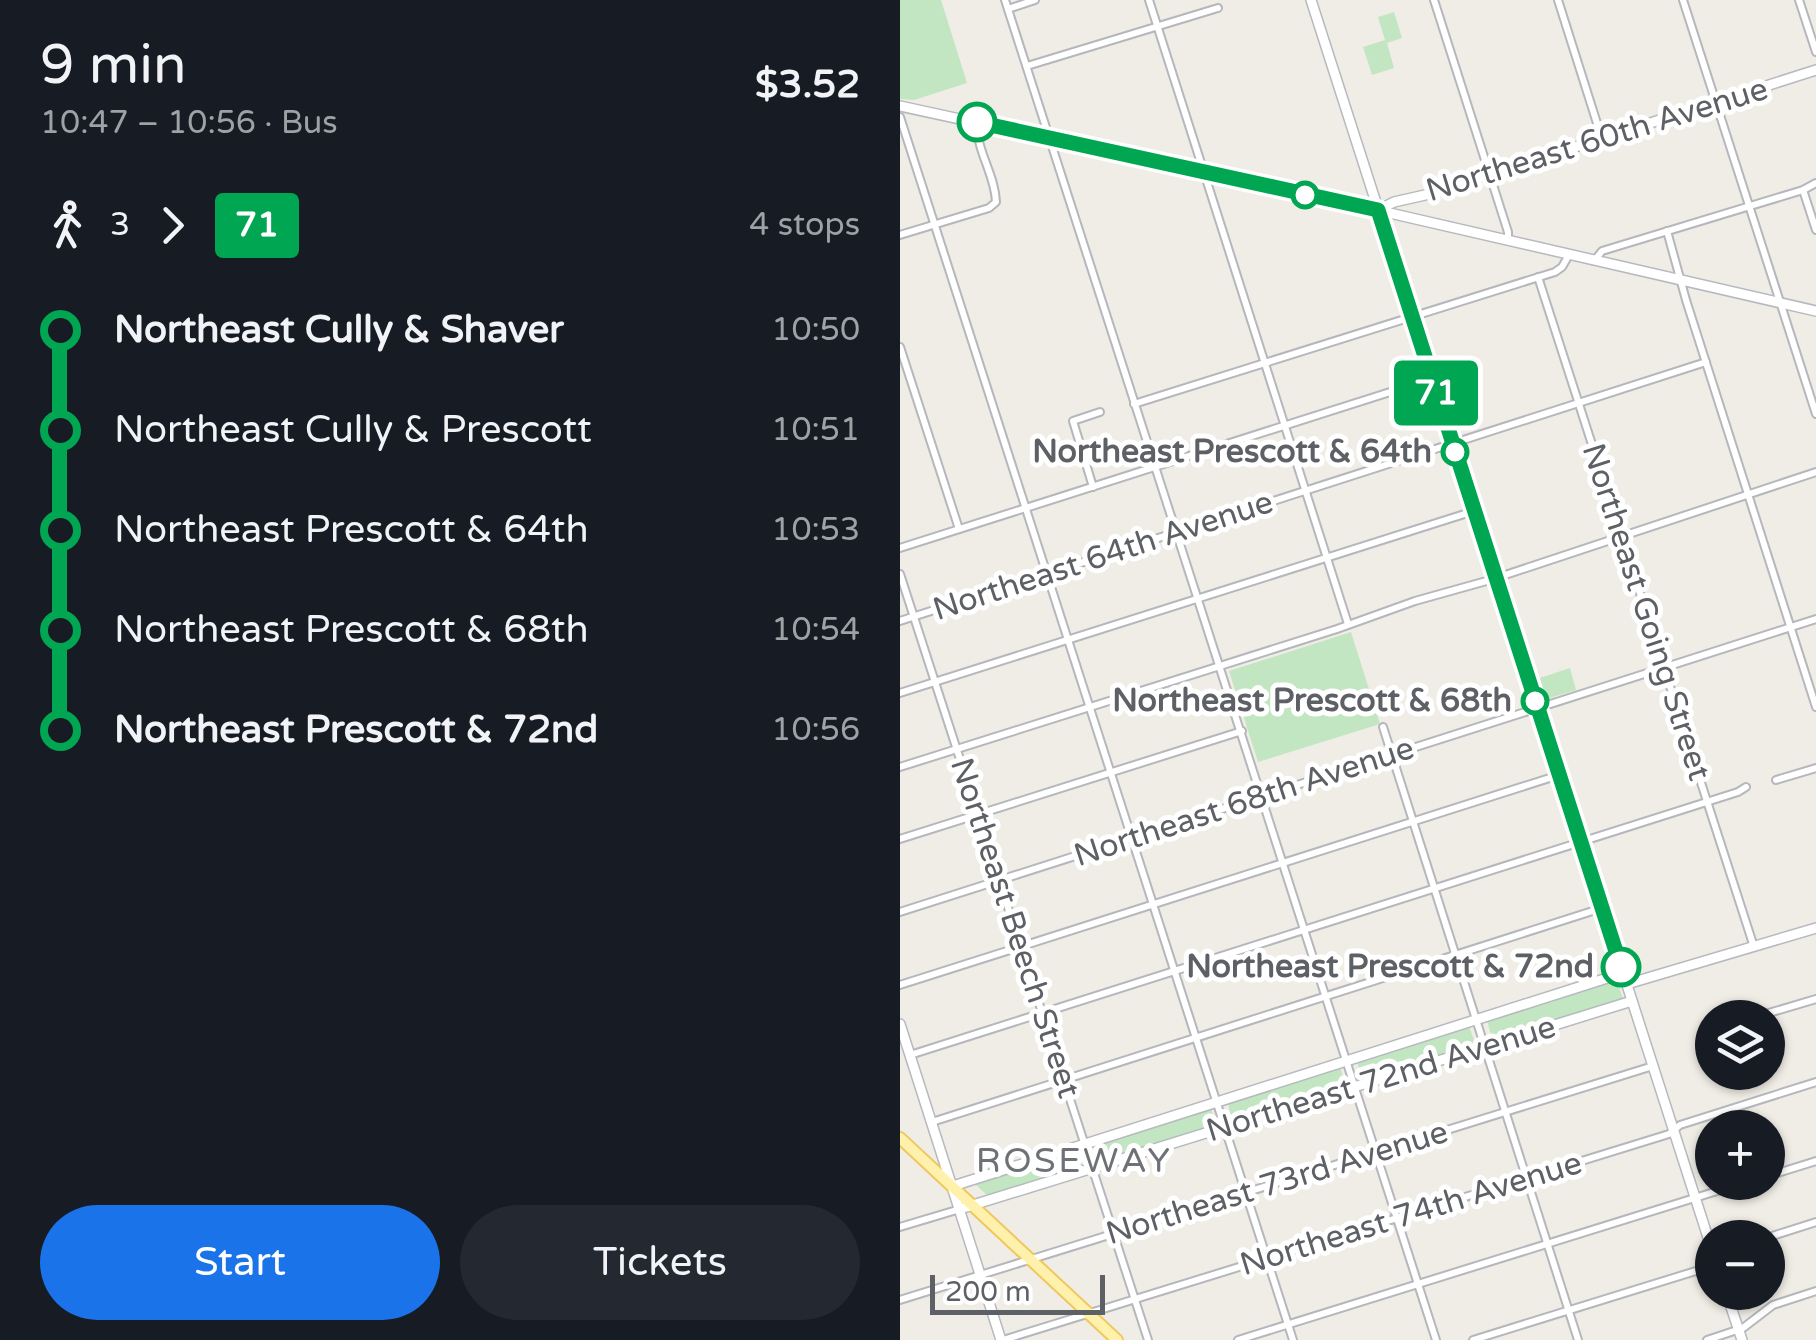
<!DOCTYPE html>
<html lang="en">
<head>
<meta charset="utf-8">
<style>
	body { margin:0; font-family:"Varela Round",sans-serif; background:#242831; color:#f1f3f6; height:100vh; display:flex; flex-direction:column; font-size:38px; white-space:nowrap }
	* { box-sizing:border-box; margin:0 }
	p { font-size:32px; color:#9ea1a6 }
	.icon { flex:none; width:55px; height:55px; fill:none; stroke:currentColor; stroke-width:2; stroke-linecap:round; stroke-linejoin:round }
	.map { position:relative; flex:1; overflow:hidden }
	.panel { display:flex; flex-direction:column; background:#171b24; width:900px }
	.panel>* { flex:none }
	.badge { padding:0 20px; border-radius:8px; font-size:35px; line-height:65px }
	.buttons { position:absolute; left:795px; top:1000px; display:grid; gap:20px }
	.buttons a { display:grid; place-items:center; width:90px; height:90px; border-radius:50%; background:#171b24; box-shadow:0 2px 8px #0004; font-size:50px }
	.scale { position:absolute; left:30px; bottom:25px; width:175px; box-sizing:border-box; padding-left:10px; border:5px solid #5d6065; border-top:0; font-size:28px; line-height:35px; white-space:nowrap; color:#5d6065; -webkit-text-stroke:8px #fff; paint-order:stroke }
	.map>.badge { position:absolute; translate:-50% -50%; box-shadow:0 0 0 5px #fff }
	.legs { display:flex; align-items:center; gap:15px; height:110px; padding:0 40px; font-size:32px }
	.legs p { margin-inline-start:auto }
	.overview { display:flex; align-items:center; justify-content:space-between; height:170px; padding:0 40px }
	h1 { font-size:55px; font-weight:600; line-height:75px }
	.cta { display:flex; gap:20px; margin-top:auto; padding:20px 40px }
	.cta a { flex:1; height:115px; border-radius:60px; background:#1a73e8; color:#fff; font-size:40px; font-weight:600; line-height:115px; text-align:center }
	.cta a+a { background:#242831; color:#f1f3f6 }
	ul { padding:0 40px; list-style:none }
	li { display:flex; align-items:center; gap:35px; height:100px; font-size:38px }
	li i { display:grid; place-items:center; width:15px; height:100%; margin:0 12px; background:currentColor }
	li i::after { content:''; width:25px; height:25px; margin:-12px; border:8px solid; border-radius:50%; background:#171b24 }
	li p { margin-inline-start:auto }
	li:first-child i { background:linear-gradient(#0000 50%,currentColor 0) }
	li:last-child i { background:linear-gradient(currentColor 50%,#0000 0) }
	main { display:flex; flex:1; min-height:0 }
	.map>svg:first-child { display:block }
</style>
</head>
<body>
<main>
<section class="panel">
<div class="overview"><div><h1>9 min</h1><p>10:47 – 10:56 · Bus</p></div><b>$3.52</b></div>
<div class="legs"><svg class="icon" aria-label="walk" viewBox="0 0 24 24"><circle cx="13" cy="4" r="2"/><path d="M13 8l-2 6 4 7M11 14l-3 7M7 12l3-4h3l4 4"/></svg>3<svg class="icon" aria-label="forward" viewBox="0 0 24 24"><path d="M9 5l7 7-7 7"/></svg><b class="badge" style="background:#00a651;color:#fff">71</b><p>4 stops</p></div>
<ul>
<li><i style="color:#00a651"></i><b>Northeast Cully &amp; Shaver</b><p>10:50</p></li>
<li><i style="color:#00a651"></i><span>Northeast Cully &amp; Prescott</span><p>10:51</p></li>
<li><i style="color:#00a651"></i><span>Northeast Prescott &amp; 64th</span><p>10:53</p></li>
<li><i style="color:#00a651"></i><span>Northeast Prescott &amp; 68th</span><p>10:54</p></li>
<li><i style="color:#00a651"></i><b>Northeast Prescott &amp; 72nd</b><p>10:56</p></li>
</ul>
<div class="cta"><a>Start</a><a>Tickets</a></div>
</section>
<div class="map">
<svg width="916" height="1340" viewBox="0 0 916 1340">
	<rect width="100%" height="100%" fill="#efede5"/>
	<!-- green -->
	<g fill="#c2e6c2">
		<polygon points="0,0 41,0 67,83 14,100 0,99"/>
		<polygon points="494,12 502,38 487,43 494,68 472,75 463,47 485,40 478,17"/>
		<polygon points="451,632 480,724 358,762 329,671"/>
		<polygon points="670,668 676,690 643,700 637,679"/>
		<polygon points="716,978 724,1002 594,1041 592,1039 587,1020"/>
		<polygon points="569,1026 576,1046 463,1080 461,1078 457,1061"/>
		<polygon points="440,1067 446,1086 333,1121 331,1119 328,1102"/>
		<polygon points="311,1108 316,1125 201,1163 194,1145"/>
		<polygon points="176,1151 180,1153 183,1167 88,1196 76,1185 79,1182"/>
	</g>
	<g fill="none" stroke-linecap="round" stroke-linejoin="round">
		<!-- street casing -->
		<g stroke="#b5b7bc" stroke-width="10">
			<g id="street">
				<polyline points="105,0 536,1340"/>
				<polyline points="249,0 448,624"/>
				<polyline points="534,0 608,232 608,241"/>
				<polyline points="658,0 702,139"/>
				<polyline points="783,0 916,414"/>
				<polyline points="899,0 916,52"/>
				<polyline points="108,9 135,0"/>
				<polyline points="127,66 318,8"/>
				<polyline points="0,117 393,1340"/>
				<polyline points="903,190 916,230"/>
				<polyline points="767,231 786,300 916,707"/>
				<path d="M0,235L89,208L96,202C95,174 76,151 77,122"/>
				<polyline points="694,261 702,251 903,190 916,183"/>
				<polyline points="638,277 854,947"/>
				<polyline points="0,347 59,529"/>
				<polyline points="234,404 655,272 662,267 669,255"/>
				<polyline points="193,487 173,421 200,412"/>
				<polyline points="0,548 531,379"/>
				<polyline points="0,574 248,1340"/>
				<polyline points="0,621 806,362"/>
				<polyline points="0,693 574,511"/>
				<polyline points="483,727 678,1340"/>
				<polyline points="0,767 437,629 515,601 590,580 916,472"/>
				<polyline points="876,780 916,768"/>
				<polyline points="0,839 342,731"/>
				<polyline points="0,912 916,619"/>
				<polyline points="0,985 659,775"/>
				<polyline points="862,1015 916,999"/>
				<polyline points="10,1055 838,792 846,787"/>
				<polyline points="32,1122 702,908"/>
				<polyline points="868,1176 916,1161"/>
				<polyline points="0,1227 60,1209"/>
				<polyline points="866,1238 916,1222"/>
				<polyline points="0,1300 753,1066"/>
				<polyline points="103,1340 769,1134 780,1125 916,1082"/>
				<polyline points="338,1340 846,1182"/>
				<polyline points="573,1340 812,1266"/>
				<polyline points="807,1340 843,1328 873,1305 916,1291"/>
			</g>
		</g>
		<!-- secondary casing -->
		<g stroke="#b6b9bf" stroke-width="12">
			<g id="secondary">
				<polyline points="411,0 812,1250"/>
				<polyline points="0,106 468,208 916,311"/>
				<polyline points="478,210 494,202 525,195 916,70"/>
				<polyline points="727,984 916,928"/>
				<polyline points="0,1024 101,1340"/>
				<polyline points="53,1186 723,973"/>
				<polyline points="60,1209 732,1001"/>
				<polyline points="826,1292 842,1340"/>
			</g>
		</g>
		<!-- primary casing -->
		<g stroke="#f0c75d" stroke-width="14">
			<polyline id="primary" points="0,1138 217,1340"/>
		</g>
		<!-- street -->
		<use href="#street" stroke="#fff" stroke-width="6"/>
		<!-- secondary -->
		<use href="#secondary" stroke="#fff" stroke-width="9"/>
		<!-- primary -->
		<use href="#primary" stroke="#fef1ab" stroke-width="10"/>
	</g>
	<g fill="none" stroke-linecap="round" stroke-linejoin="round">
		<!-- line-1 casing -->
		<g stroke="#fff" stroke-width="22">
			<polyline id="line-1" points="77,122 478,210 721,967"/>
		</g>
		<!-- line-1 -->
		<use href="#line-1" stroke="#00a651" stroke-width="15"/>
	</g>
	<!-- markers -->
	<g fill="#fff" stroke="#00a651" stroke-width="5">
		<circle cx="77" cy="122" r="18"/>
		<circle cx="405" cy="195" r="12"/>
		<circle cx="555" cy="452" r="12"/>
		<circle cx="635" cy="701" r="12"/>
		<circle cx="721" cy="967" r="18"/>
	</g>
	<g text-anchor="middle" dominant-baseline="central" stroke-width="10" stroke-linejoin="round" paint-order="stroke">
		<!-- street labels -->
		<g font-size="32" fill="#5d6065" stroke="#fff">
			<text transform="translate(697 140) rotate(-17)">Northeast 60th Avenue</text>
			<text transform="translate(203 556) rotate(-18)">Northeast 64th Avenue</text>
			<text transform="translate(746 612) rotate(72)">Northeast Going Street</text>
			<text transform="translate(344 802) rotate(-18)">Northeast 68th Avenue</text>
			<text transform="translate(115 928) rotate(72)">Northeast Beech Street</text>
			<text transform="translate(481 1079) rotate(-17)">Northeast 72nd Avenue</text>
			<text transform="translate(377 1183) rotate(-17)">Northeast 73rd Avenue</text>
			<text transform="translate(511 1214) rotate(-17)">Northeast 74th Avenue</text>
		</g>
		<!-- stop labels -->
		<g font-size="32" font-weight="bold" fill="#5d6065" stroke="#fff" text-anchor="end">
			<text x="532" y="452">Northeast Prescott &amp; 64th</text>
			<text x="612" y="701">Northeast Prescott &amp; 68th</text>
			<text x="694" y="967">Northeast Prescott &amp; 72nd</text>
		</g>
		<!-- neighbourhood labels -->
		<g font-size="35" letter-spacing="2.5" fill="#6e7277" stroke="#fff">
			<text x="174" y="1161">ROSEWAY</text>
		</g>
	</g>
</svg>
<div class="buttons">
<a><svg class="icon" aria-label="layers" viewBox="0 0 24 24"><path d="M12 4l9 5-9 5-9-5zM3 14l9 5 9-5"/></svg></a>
<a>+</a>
<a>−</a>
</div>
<div class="scale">200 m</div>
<b class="badge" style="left:536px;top:393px;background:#00a651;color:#fff">71</b>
</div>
</main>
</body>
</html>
